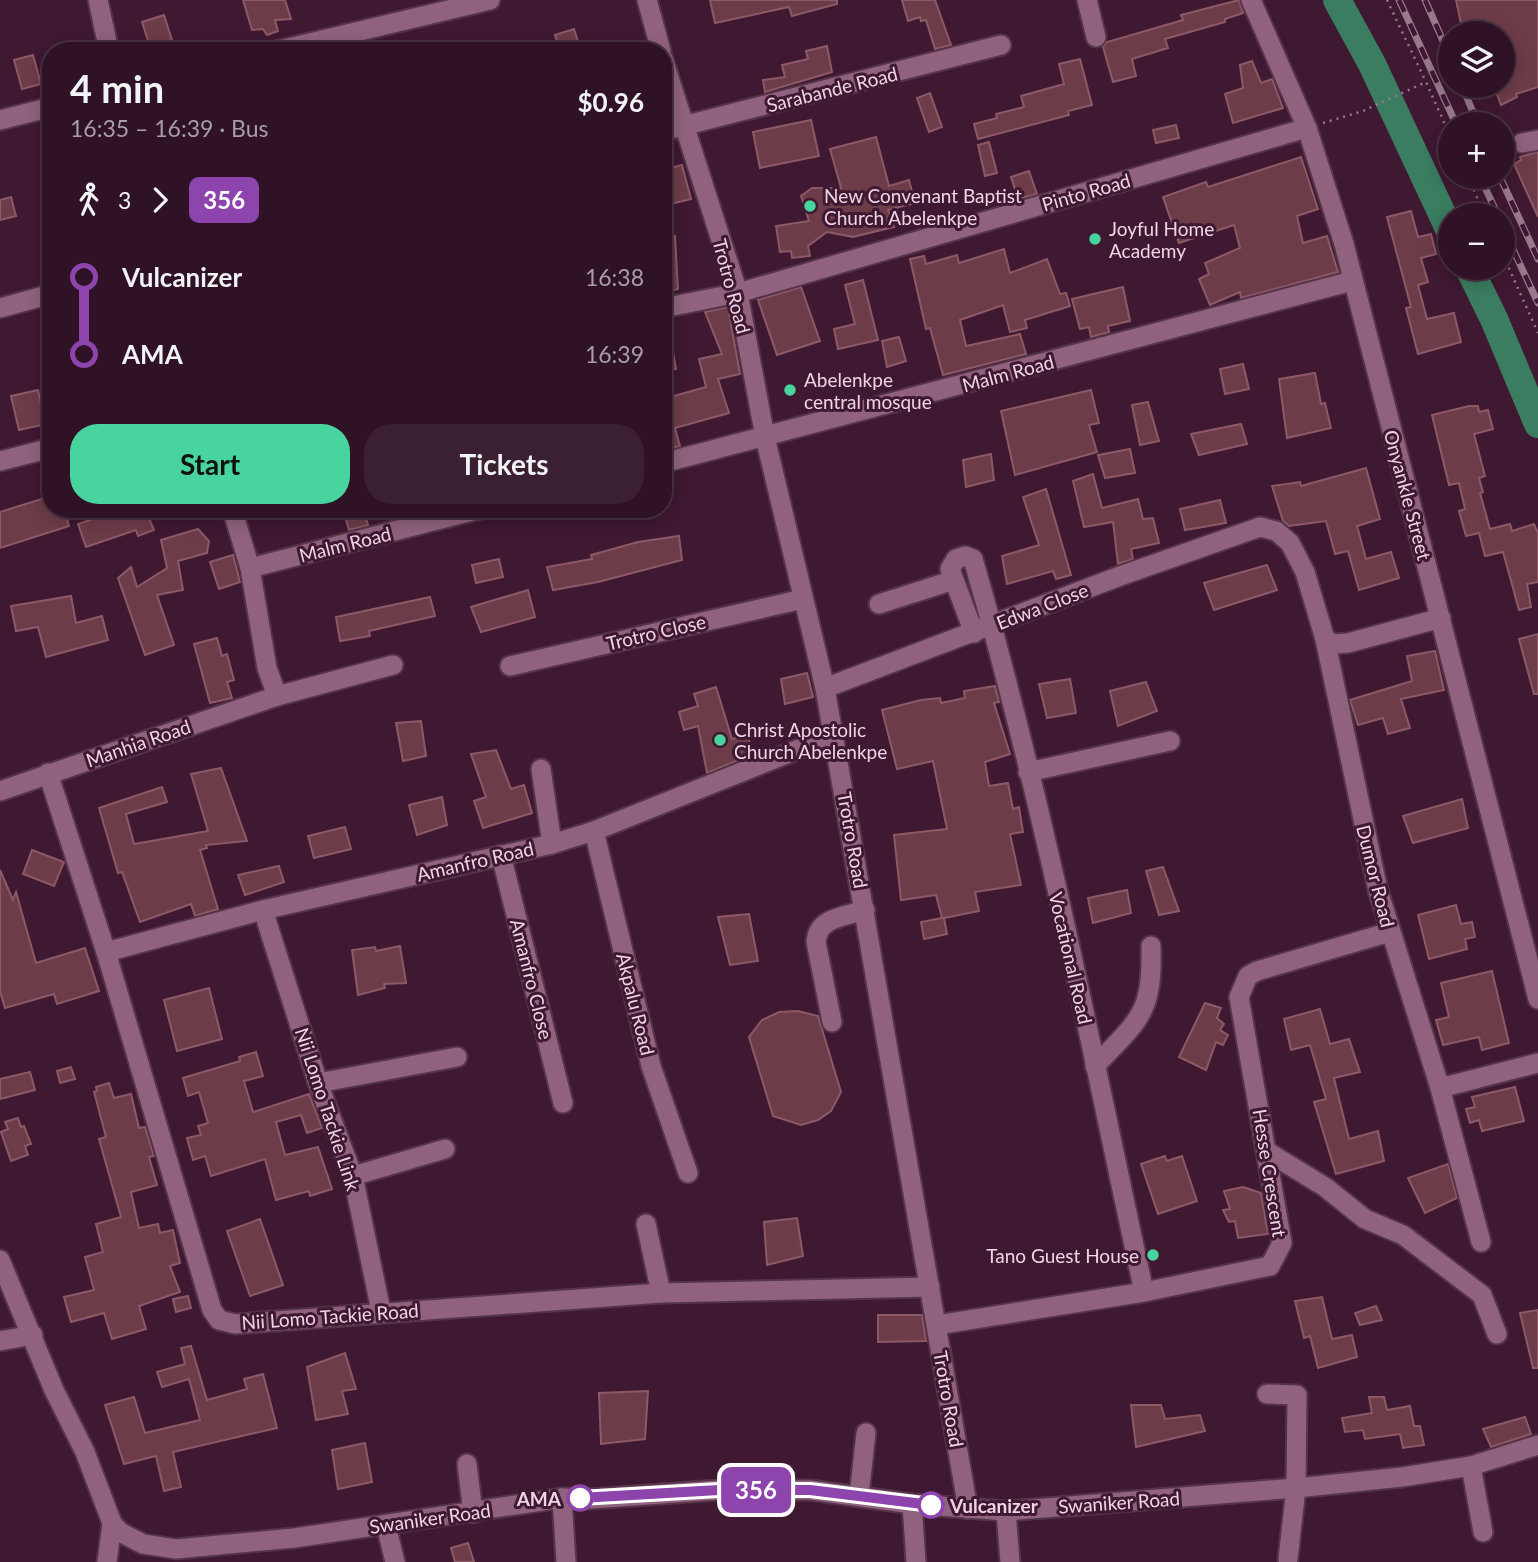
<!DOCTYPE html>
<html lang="en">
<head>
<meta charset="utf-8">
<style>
	body { margin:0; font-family:Lato,sans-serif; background:#3b2032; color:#f1f3f6; height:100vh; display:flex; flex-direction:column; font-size:26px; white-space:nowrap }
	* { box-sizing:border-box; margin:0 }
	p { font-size:23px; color:#a79ea7 }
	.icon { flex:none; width:38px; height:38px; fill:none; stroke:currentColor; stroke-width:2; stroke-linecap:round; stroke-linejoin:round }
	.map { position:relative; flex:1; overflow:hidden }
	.drawer { position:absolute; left:42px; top:42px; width:630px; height:476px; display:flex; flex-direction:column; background:#2f1225; border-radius:28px; box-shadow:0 4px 18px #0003,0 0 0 2px #4a3242 }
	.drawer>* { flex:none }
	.badge { padding:0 14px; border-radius:10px; font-size:24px; line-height:46px }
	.tools { position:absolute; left:1438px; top:21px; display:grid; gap:14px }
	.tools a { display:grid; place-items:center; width:77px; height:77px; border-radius:50%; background:#2f1225; box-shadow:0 4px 18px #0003,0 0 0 2px #4a3242; font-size:35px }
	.map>.badge { position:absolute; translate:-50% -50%; box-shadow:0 0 0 4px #fff }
	.legs { display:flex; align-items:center; gap:10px; height:77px; padding:0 28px; font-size:23px }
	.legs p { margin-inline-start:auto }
	.headline { display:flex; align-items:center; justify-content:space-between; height:119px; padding:0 28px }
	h1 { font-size:38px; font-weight:700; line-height:52px }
	.cta { display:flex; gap:14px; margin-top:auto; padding:14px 28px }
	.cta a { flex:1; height:80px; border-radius:28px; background:#47d49e; color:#111; font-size:28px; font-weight:700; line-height:80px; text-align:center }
	.cta a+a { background:#3b2032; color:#f1f3f6 }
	ul { padding:0 28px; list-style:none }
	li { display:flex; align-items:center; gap:24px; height:77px; font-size:26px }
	li i { display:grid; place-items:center; width:10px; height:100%; margin:0 9px; background:currentColor }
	li i::after { content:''; width:18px; height:18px; margin:-9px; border:5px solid; border-radius:50%; background:#2f1225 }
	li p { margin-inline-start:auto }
	li:first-child i { background:linear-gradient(#0000 50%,currentColor 0) }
	li:last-child i { background:linear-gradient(currentColor 50%,#0000 0) }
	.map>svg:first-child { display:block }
</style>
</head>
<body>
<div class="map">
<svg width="1538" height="1562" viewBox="0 0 1538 1562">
	<rect width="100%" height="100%" fill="#3f1831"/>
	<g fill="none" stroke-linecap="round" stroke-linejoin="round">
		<!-- river -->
		<g stroke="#3a7d61" stroke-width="28">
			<polyline points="1337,0 1372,64 1451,233"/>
			<polyline points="1469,268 1494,319 1538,424"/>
		</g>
	</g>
	<!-- building -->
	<g fill="#6d3c49" stroke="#8d5966" stroke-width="2">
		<polygon points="243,0 285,0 291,19 275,20 278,31 267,35 263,29 252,30"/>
		<polygon points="710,0 837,0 837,4 792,16 789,7 715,23"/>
		<polygon points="902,0 935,0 951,45 935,49 926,20 921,21 920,17 908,21"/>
		<polygon points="1239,0 1243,13 1225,19 1225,22 1165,39 1168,48 1132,59 1136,76 1113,82 1103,47 1107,42 1183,20 1181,15"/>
		<polygon points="1456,0 1538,0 1538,87 1516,94 1517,97 1501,105 1494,86 1503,86 1503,33 1463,33"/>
		<polygon points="164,15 172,40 150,47 142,22"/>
		<polygon points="574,29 581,51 560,51 555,35"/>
		<polygon points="827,46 832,72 765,92 763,80 785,77 782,65 808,59 806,51"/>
		<polygon points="33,55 41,84 22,89 14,60"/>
		<polygon points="1080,59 1092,105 1068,111 1069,115 978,139 974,124 997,118 996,114 1024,107 1021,96 1064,84 1059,64"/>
		<polygon points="1252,61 1261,83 1272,79 1283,108 1233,123 1225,94 1243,88 1240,65"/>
		<polygon points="930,93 942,127 929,132 917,98"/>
		<polygon points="811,120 819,156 760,168 753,132"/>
		<polygon points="1176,125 1179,138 1156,143 1153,130"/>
		<polygon points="876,137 889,186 909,180 915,203 888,210 894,227 853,237 827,232 808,246 810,256 792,258 791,251 780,252 776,226 809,221 801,196 812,188 841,188 830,149"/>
		<polygon points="989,142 997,173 985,176 978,145"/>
		<polygon points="1538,152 1538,217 1514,164 1521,160 1520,157"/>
		<polygon points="1301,157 1318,209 1297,216 1303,243 1327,236 1338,272 1241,298 1240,292 1210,305 1199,279 1209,274 1205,263 1240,248 1234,225 1179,243 1163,197 1206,182 1208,187"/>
		<polygon points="682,165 691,199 663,206 663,170"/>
		<polygon points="1029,171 1037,194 1018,199 1011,177"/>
		<polygon points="11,197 16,216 0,220 0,200"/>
		<polygon points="1411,211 1418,237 1431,234 1436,254 1421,258 1428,282 1418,285 1427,319 1454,313 1461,342 1418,354 1406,308 1411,307 1387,217"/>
		<polygon points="675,236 678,289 663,293 663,238"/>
		<polygon points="1004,249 1010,273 1047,259 1060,294 1066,293 1070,306 1025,320 1027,328 1010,332 1003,305 960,320 966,346 1020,334 1026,354 943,375 930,328 926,329 910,259 924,256 926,264 957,255 959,263"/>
		<polygon points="863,280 878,340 838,349 834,329 855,324 845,285"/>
		<polygon points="801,287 820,341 777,355 758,300"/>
		<polygon points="1123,287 1130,321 1108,326 1109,332 1091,337 1089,327 1080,329 1072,299"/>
		<polygon points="728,307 740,374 718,379 729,413 675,428 680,446 665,450 663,399 706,387 699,359 722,354 705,312"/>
		<polygon points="670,335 676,369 663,371 663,336"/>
		<polygon points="899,337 906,361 887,367 882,341"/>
		<polygon points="1243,364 1249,389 1225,394 1220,369"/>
		<polygon points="1315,373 1321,404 1325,403 1331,428 1287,438 1279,379"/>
		<polygon points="38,390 41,404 51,401 51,423 19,430 11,396"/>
		<polygon points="1091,390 1099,423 1089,425 1097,452 1015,475 1001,411"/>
		<polygon points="1148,402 1159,441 1140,445 1132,405"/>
		<polygon points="1469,406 1478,406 1479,412 1488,410 1493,429 1474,434 1485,476 1479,478 1483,492 1480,493 1490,529 1510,524 1512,531 1534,524 1538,533 1538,582 1527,584 1531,607 1519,610 1503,552 1485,556 1479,533 1466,536 1459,511 1465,509 1459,483 1449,485 1432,415"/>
		<polygon points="1241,424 1247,444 1199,455 1191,434"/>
		<polygon points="1130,449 1135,473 1105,478 1098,455"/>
		<polygon points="991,454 994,480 966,487 963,460"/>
		<polygon points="1366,468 1380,519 1357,526 1366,559 1391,552 1399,578 1359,590 1348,551 1335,554 1326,521 1289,526 1283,521 1272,486 1300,482 1301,486"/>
		<polygon points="1093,474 1102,508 1138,499 1143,519 1153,518 1159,543 1131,549 1133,559 1118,564 1113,522 1084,527 1073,481"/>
		<polygon points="1046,489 1071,575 1056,579 1053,571 1007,584 1002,556 1039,545 1023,497"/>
		<polygon points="51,496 51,509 64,509 69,526 0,548 0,512"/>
		<polygon points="1220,500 1226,523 1185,530 1180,509"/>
		<polygon points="122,509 145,509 154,530 138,536 136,530 86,547 78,524"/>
		<polygon points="343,509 363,509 368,525 349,530"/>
		<polygon points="198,529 209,541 207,553 178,561 183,590 157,595 174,645 145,655 118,578 131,567 137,587 167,568 161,540"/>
		<polygon points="679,536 682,560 598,582 553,590 547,567 592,559 591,555 638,542"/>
		<polygon points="233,555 240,582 219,589 210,562"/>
		<polygon points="499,559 503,577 476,583 472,565"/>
		<polygon points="1267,565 1277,590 1214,610 1204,583"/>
		<polygon points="528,590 535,617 481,632 471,607"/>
		<polygon points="71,596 76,623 102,616 108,640 46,657 38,627 16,631 11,606"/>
		<polygon points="430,597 435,616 369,631 370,636 340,641 336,617"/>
		<polygon points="1538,634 1538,694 1534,694 1519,639"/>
		<polygon points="217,638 222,656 227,654 234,680 227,682 232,698 210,703 194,644"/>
		<polygon points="1435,651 1444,690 1401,699 1410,728 1388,734 1383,718 1358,725 1350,700 1412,681 1407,656"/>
		<polygon points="807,673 813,697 785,704 781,679"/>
		<polygon points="1070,679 1076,713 1047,718 1039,684"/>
		<polygon points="1146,682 1157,711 1118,726 1110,691"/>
		<polygon points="995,686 999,702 994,703 1010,754 985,762 989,786 1008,783 1013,809 1019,807 1023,832 1010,834 1021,885 975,892 979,911 944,918 947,934 924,939 921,922 942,918 936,895 901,900 894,835 947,829 933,761 897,769 882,710 921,700 940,698 941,703 965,698 964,691"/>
		<polygon points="716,687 732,739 747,734 753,754 707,773 698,726 684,730 679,712 698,706 694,694"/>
		<polygon points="421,721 426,756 403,761 396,723"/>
		<polygon points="496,750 511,789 524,785 532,813 483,828 474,801 486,797 471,754"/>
		<polygon points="221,768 247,841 206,845 207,848 200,850 218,909 195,916 191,904 140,922 122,872 118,873 99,808 162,787 167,802 126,814 134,844 208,831 191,774"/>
		<polygon points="442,797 447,825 417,835 409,805"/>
		<polygon points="1462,799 1468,828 1413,843 1403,816"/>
		<polygon points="345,827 351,849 314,858 308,836"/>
		<polygon points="32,850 64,862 54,886 23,874"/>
		<polygon points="279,866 284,882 245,895 238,875"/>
		<polygon points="1163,867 1179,911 1159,915 1146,871"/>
		<polygon points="0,870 13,900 16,892 36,963 85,948 99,991 57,1004 54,994 5,1008 0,991"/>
		<polygon points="1127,890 1131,913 1093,923 1088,898"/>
		<polygon points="1456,905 1461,924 1472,922 1475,937 1465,939 1467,949 1429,959 1418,915"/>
		<polygon points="749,914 758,961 730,965 718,917"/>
		<polygon points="400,946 406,983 384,984 385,988 358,995 352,950 375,947 376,951"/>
		<polygon points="1492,971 1509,1043 1482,1050 1479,1037 1443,1045 1436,1020 1449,1017 1441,983"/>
		<polygon points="209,988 222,1039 177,1051 164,1000"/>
		<polygon points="1205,1003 1221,1008 1217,1018 1224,1024 1220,1030 1228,1035 1223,1045 1216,1042 1206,1070 1179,1057"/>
		<polygon points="1320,1009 1330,1044 1349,1039 1360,1072 1334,1078 1349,1139 1378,1131 1384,1161 1336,1174 1314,1102 1326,1099 1310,1045 1291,1050 1284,1019"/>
		<polygon points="798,1011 818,1016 841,1092 831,1111 818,1120 801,1125 773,1116 749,1037 762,1020 779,1012"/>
		<polygon points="256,1052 263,1076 244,1081 253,1112 309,1094 322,1128 307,1133 301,1115 276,1122 285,1155 318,1147 332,1189 310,1196 309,1191 276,1200 265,1159 211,1176 205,1156 193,1160 187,1138 201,1135 198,1126 208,1123 199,1092 188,1096 183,1078 240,1061 239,1057"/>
		<polygon points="71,1067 75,1079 60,1083 57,1071"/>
		<polygon points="30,1072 35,1090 0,1099 0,1079"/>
		<polygon points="109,1083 114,1098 131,1094 139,1128 145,1127 154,1156 149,1157 157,1185 131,1192 139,1228 158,1224 160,1233 173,1230 180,1263 170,1266 180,1292 139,1306 146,1329 112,1339 104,1313 71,1322 64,1297 94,1290 85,1257 103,1252 96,1224 121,1217 99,1139 106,1137 94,1092 97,1091 96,1087"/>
		<polygon points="1515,1087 1524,1121 1482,1131 1479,1120 1470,1123 1466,1109 1475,1107 1472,1097"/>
		<polygon points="18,1118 21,1127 24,1126 31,1144 25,1146 28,1155 11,1161 1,1132 8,1129 5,1122"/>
		<polygon points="1165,1156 1167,1161 1182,1156 1197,1201 1158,1214 1141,1164"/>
		<polygon points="1448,1164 1457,1198 1425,1213 1408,1178"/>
		<polygon points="1243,1187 1261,1193 1268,1234 1238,1238 1235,1221 1229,1222 1223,1210 1230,1209 1224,1191"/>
		<polygon points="797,1218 803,1256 767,1265 764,1222"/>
		<polygon points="260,1219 283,1285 250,1296 227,1231"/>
		<polygon points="188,1296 191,1308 176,1312 173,1299"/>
		<polygon points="1322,1297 1332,1339 1352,1335 1357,1357 1318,1368 1310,1336 1304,1338 1295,1301"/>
		<polygon points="1376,1306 1382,1320 1360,1325 1355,1313"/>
		<polygon points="1538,1310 1538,1368 1533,1368 1520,1313"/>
		<polygon points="878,1315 922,1315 926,1341 878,1342"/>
		<polygon points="191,1346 207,1400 247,1389 244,1379 263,1374 277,1428 173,1452 181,1487 164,1491 156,1456 124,1464 105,1405 134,1397 145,1433 200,1420 189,1379 162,1387 157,1372 185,1364 181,1348"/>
		<polygon points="345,1353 356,1389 342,1391 348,1414 316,1420 307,1367"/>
		<polygon points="648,1391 645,1439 601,1444 599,1393"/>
		<polygon points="1369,1397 1384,1397 1387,1410 1410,1406 1414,1426 1420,1426 1424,1445 1403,1448 1400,1434 1365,1439 1363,1430 1345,1432 1342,1418 1372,1413"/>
		<polygon points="1131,1405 1161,1405 1165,1419 1200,1415 1205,1431 1136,1447"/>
		<polygon points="1525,1417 1531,1434 1491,1447 1483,1429"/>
		<polygon points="365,1443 372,1482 338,1489 332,1450"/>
		<polygon points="468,1543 474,1562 455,1562 451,1548"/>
	</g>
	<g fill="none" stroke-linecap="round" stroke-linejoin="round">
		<!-- minor casing -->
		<g stroke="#553449" stroke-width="23">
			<g id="minor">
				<polyline points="98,0 109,51"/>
				<polyline points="647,0 661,51"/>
				<polyline points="1087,0 1096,37"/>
				<polyline points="1251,0 1307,128 1344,244 1538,999"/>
				<polyline points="276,51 490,0"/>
				<polyline points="663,59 738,293 765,437 825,688 968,1509"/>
				<polyline points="0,120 51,107"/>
				<polyline points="663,131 1001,45"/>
				<polyline points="1522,143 1538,140"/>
				<polyline points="0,308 51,294"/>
				<polyline points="663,308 738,293 1307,128"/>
				<polyline points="0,461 51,448"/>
				<polyline points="663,463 1352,281"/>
				<polyline points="232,509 250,568 267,668 277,696"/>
				<polyline points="250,568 480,509"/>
				<polyline points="879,604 954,580"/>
				<path d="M974,633L950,569L956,559L965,556L973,559C1043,800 1091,1047 1144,1292"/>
				<polyline points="1325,639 1334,644 1348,643 1441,618"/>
				<polyline points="510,666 803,599"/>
				<polyline points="825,688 1120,576 1260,527 1276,531 1290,543 1305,572 1325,639 1378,890 1440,1088 1481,1242"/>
				<polyline points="541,769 552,844"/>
				<polyline points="1028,772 1170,741"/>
				<polyline points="48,773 106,952 212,1310 219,1320 235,1324 661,1293 930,1287"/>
				<polyline points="0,791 277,696 393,665"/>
				<polyline points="594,831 651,1066 688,1173"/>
				<polyline points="501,855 563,1103"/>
				<polyline points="263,910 318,1083 353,1176 381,1311"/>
				<polyline points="106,952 263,910 552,844 594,831 834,735"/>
				<path d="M832,1022L816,942C818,917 844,917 865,910"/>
				<path d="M1095,1066C1140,1019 1153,1013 1151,946"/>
				<polyline points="318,1083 457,1057"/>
				<polyline points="1440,1088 1538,1063"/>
				<polyline points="1268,1152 1325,1187 1365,1219 1403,1235 1482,1295 1497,1334"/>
				<polyline points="353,1176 445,1149"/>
				<polyline points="646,1224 661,1293"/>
				<polyline points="0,1260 54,1390 85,1452 112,1523 120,1532 143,1544 176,1549 294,1538 562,1498 590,1499 719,1490 810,1490 912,1504 1006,1511 1296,1488 1402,1477 1471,1466 1538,1445"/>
				<polyline points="937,1325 1144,1292 1270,1266 1282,1243 1239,997 1248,976 1257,971 1390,932"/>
				<polyline points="0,1341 33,1335"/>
				<polyline points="1267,1394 1297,1395 1296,1488 1288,1559"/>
				<polyline points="467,1464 473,1513"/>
				<polyline points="1471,1466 1483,1532"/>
				<polyline points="859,1496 866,1433"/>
				<polyline points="562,1498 566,1562"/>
				<polyline points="912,1504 916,1562"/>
				<polyline points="1006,1511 1010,1562"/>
				<polyline points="386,1525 395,1562"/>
				<polyline points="107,1562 112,1523"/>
			</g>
		</g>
		<!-- path -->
		<g stroke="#98788b" stroke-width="2.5" stroke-dasharray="2 5" stroke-linecap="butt">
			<polyline points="1387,0 1426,82"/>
			<polyline points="1323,123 1363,111 1426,82 1451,138"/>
			<polyline points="1468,177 1485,215"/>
			<polyline points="1503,255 1538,333"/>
		</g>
		<!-- minor -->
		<use href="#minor" stroke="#90627d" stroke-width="19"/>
		<!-- rail casing -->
		<g stroke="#99788c" stroke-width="7">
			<g id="rail">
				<polyline points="1399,0 1456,124"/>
				<polyline points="1425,0 1451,59"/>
				<polyline points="1462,86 1478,124"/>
				<polyline points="1480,177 1498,215"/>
				<polyline points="1500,177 1538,259"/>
				<polyline points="1503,228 1538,303"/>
			</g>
		</g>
		<!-- rail -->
		<use href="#rail" stroke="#3f1831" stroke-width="4.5" stroke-dasharray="13" stroke-linecap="butt"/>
	</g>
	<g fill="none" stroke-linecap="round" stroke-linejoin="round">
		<!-- line-1 casing -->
		<g stroke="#fff" stroke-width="16">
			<polyline id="line-1" points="580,1498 719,1490 810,1490 931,1505"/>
		</g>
		<!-- line-1 -->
		<use href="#line-1" stroke="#8e44ad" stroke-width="10"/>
	</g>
	<!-- markers -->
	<g fill="#47d49e" stroke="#3f1831" stroke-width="2.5">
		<circle cx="810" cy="206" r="7"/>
		<circle cx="1095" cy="239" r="7"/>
		<circle cx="790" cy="390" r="7"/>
		<circle cx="720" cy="740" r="7"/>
		<circle cx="1153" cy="1255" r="7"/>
	</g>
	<g fill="#fff" stroke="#8e44ad" stroke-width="3.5">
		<circle cx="580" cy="1498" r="12"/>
		<circle cx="931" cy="1505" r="12"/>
	</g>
	<g text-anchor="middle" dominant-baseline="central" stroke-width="6" stroke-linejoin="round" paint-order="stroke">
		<!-- street labels -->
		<g font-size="19" fill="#efd5e3" stroke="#3f1831">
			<text transform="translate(832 89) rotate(-14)">Sarabande Road</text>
			<text transform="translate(1086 192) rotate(-16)">Pinto Road</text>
			<text transform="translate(732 286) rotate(75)">Trotro Road</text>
			<text transform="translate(1008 373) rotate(-15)">Malm Road</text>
			<text transform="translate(1408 495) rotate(75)">Onyankle Street</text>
			<text transform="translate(345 544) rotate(-14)">Malm Road</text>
			<text transform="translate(1042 606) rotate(-21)">Edwa Close</text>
			<text transform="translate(656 632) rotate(-13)">Trotro Close</text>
			<text transform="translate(138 743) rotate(-19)">Manhia Road</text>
			<text transform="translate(853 840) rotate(80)">Trotro Road</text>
			<text transform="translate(475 861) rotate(-13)">Amanfro Road</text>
			<text transform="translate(1376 876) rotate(76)">Dumor Road</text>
			<text transform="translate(1071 958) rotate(77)">Vocational Road</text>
			<text transform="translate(532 979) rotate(76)">Amanfro Close</text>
			<text transform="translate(636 1004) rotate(76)">Akpalu Road</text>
			<text transform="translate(328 1109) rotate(72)">Nii Lomo Tackie Link</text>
			<text transform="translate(1270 1173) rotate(81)">Hesse Crescent</text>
			<text transform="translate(330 1316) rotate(-4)">Nii Lomo Tackie Road</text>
			<text transform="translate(949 1399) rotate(80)">Trotro Road</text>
			<text transform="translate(1119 1502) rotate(-4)">Swaniker Road</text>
			<text transform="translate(430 1518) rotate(-8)">Swaniker Road</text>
		</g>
		<!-- poi labels -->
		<g font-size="19" fill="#efd5e3" stroke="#3f1831" text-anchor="start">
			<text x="824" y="195">New Convenant Baptist<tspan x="824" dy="22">Church Abelenkpe</tspan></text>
			<text x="1109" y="228">Joyful Home<tspan x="1109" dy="22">Academy</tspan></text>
			<text x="804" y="379">Abelenkpe<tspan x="804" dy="22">central mosque</tspan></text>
			<text x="734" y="729">Christ Apostolic<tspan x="734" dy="22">Church Abelenkpe</tspan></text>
			<text x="1139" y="1255" text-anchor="end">Tano Guest House</text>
		</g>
		<!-- stop labels -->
		<g font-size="19" font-weight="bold" fill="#efd5e3" stroke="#3f1831" text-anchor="end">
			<text x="561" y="1498">AMA</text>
			<text x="950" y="1505" text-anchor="start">Vulcanizer</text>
		</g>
	</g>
</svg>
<div class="tools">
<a><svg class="icon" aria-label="layers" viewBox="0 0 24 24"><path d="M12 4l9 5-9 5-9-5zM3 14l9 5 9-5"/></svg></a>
<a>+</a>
<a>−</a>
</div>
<b class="badge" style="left:756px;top:1490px;background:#8e44ad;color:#fff">356</b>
<section class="drawer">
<div class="headline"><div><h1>4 min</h1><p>16:35 – 16:39 · Bus</p></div><b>$0.96</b></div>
<div class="legs"><svg class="icon" aria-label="walk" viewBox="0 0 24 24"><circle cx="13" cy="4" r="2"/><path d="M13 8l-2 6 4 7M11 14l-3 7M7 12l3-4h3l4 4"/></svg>3<svg class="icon" aria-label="forward" viewBox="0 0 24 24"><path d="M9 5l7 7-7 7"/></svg><b class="badge" style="background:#8e44ad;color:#fff">356</b></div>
<ul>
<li><i style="color:#8e44ad"></i><b>Vulcanizer</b><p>16:38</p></li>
<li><i style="color:#8e44ad"></i><b>AMA</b><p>16:39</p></li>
</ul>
<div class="cta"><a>Start</a><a>Tickets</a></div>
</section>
</div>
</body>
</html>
